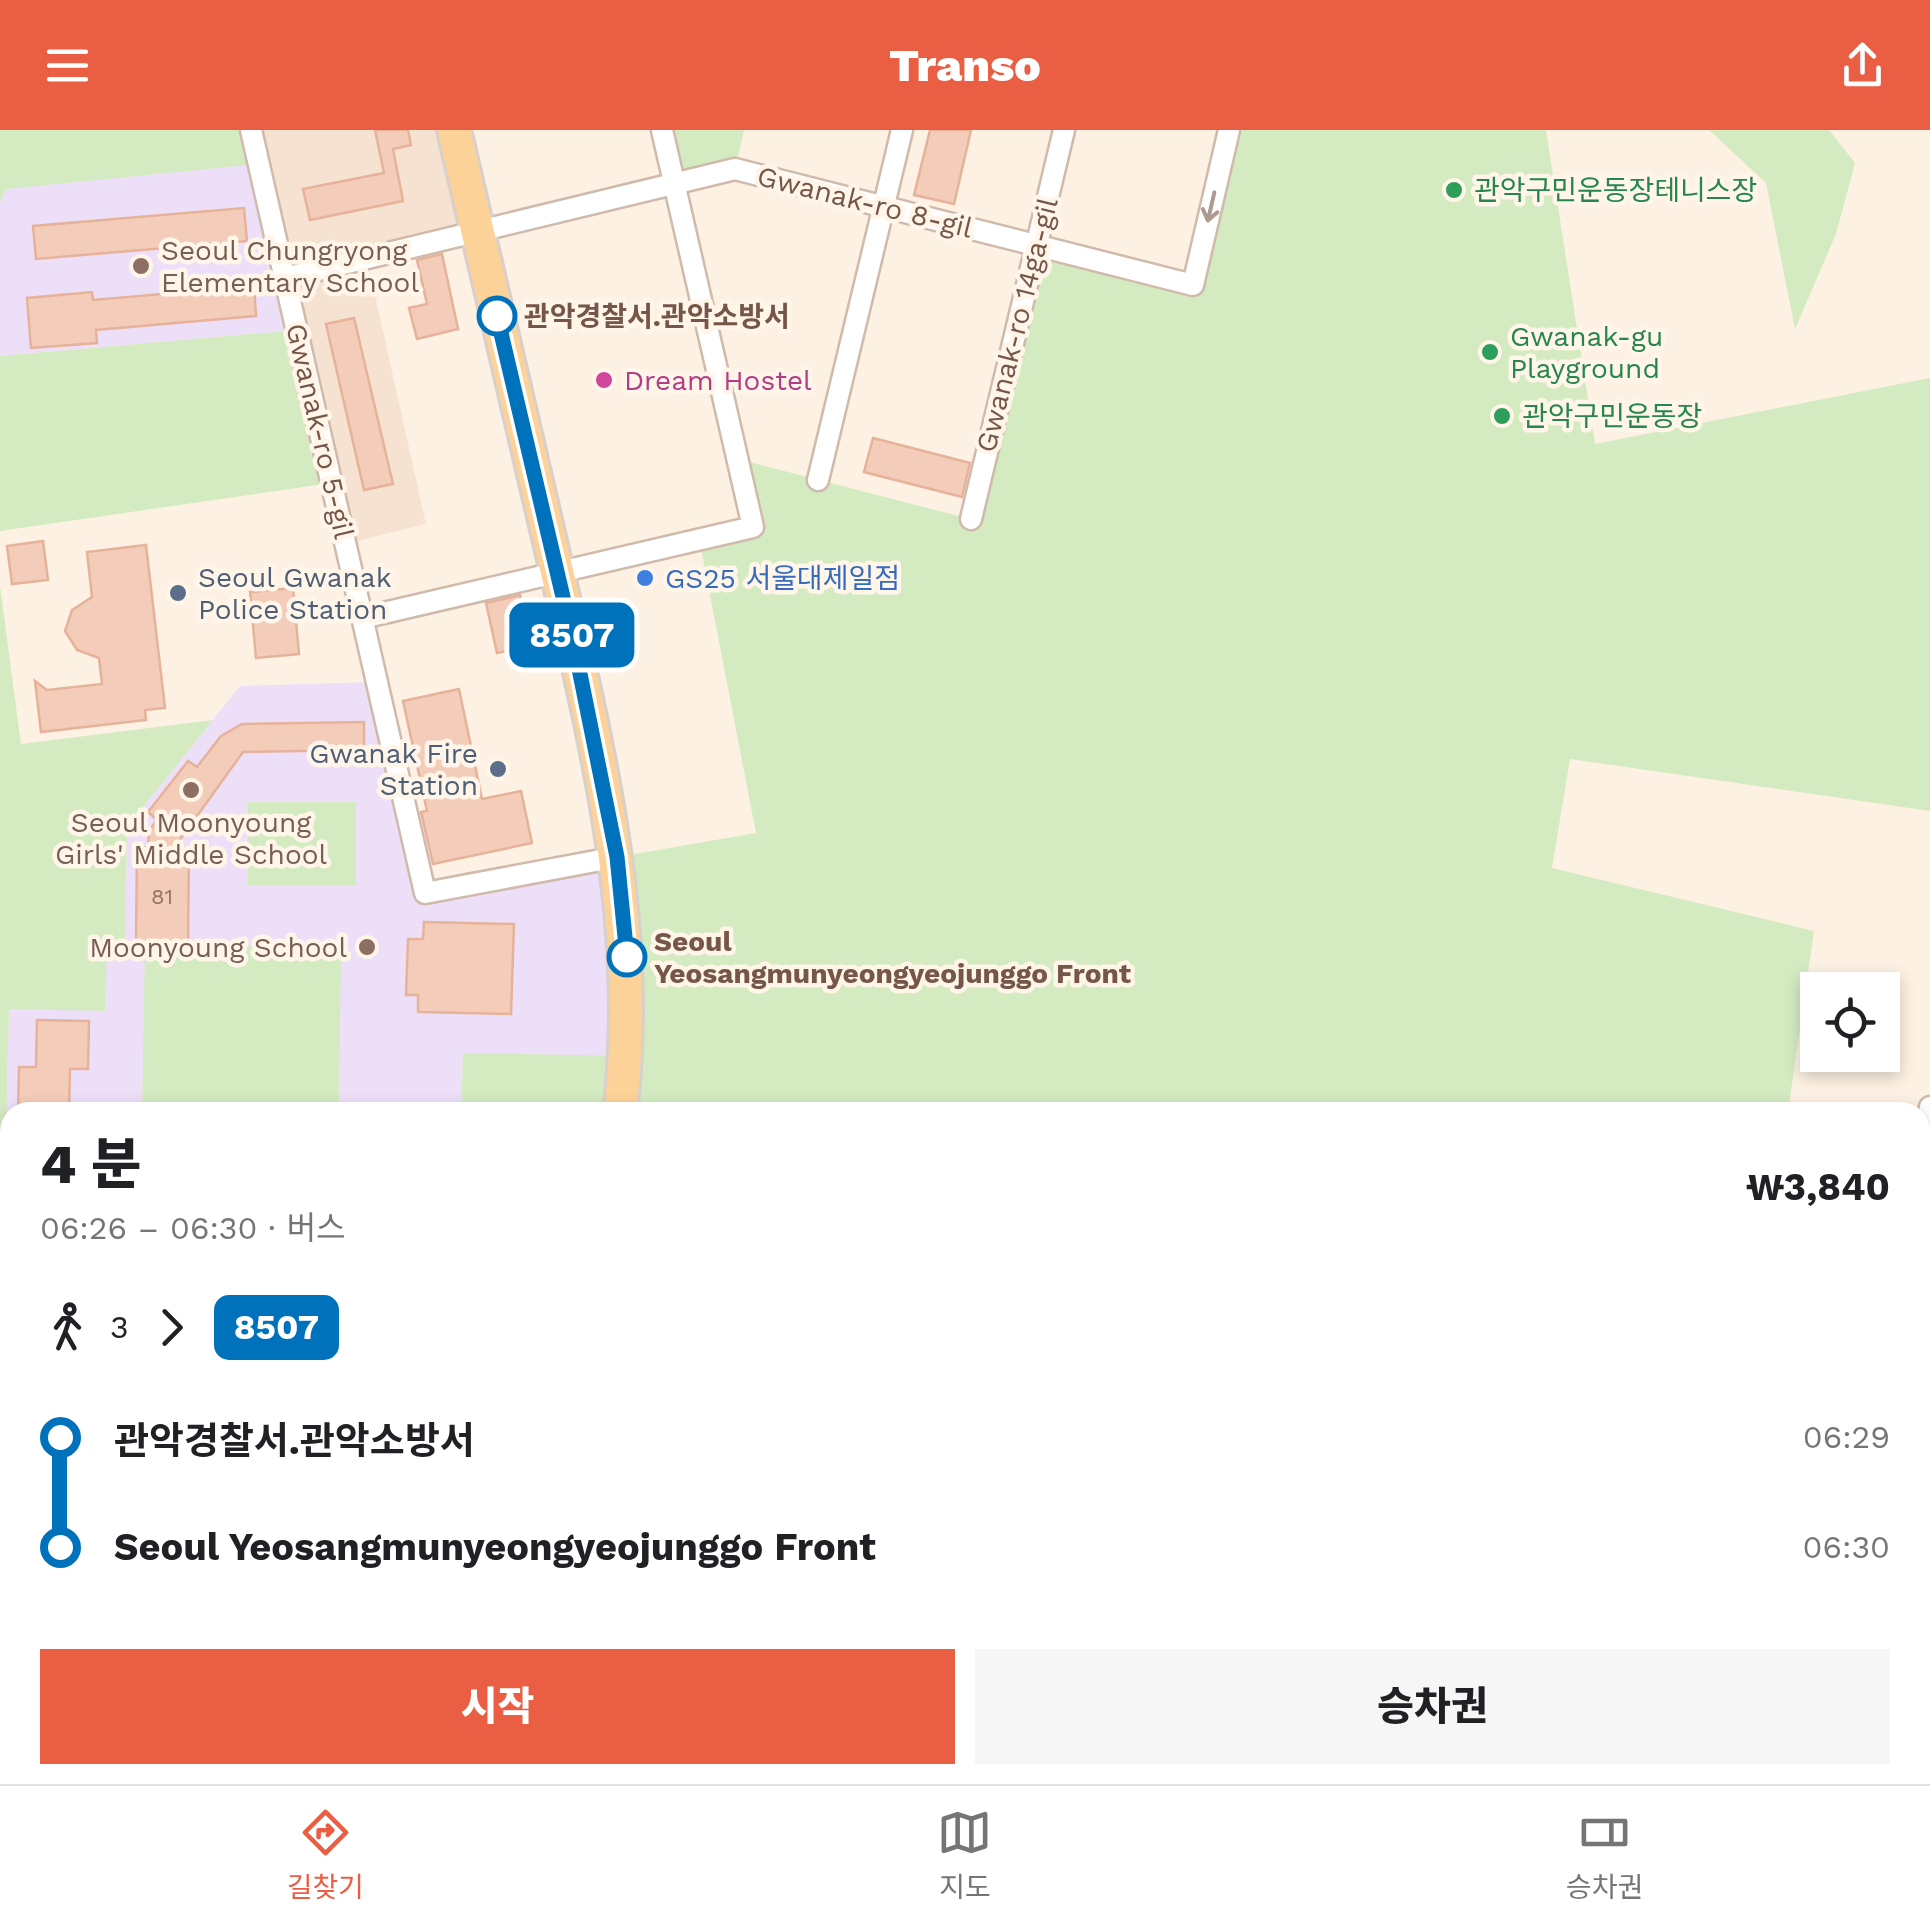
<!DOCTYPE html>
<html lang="ko">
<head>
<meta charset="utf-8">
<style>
	body { margin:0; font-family:"Work Sans","Noto Sans KR",sans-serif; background:#f6f6f6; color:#202124; height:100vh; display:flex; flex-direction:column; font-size:38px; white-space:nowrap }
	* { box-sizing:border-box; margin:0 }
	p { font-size:32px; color:#757577 }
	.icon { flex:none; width:55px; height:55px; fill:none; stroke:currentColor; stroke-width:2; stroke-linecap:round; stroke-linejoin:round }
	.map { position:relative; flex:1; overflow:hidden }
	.details { position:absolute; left:0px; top:972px; width:1930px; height:682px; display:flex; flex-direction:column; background:#fff; border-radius:30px 30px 0 0; box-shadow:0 5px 15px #0003 }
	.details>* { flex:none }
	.badge { padding:0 20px; border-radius:15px; font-size:35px; line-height:65px }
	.controls { position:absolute; left:1800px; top:842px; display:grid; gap:20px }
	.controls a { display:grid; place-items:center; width:100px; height:100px; border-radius:0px; background:#fff; box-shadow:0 5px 15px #0003; font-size:50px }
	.map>.badge { position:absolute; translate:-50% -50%; box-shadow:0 0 0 5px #fff }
	.legs { display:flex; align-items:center; gap:15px; height:110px; padding:0 40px; font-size:32px }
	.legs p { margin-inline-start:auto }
	.summary { display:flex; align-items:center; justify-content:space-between; height:170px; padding:0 40px }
	h1 { font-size:55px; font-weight:800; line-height:75px }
	.button { display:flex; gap:20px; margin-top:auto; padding:20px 40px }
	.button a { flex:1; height:115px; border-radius:0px; background:#ea5f44; color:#fff; font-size:40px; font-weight:800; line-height:115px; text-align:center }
	.button a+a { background:#f6f6f6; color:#202124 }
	ul { padding:0 40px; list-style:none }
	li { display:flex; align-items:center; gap:35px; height:110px; font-size:38px }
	li i { display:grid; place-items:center; width:15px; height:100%; margin:0 12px; background:currentColor }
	li i::after { content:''; width:25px; height:25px; margin:-12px; border:8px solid; border-radius:50%; background:#fff }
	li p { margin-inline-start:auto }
	li:first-child i { background:linear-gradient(#0000 50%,currentColor 0) }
	li:last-child i { background:linear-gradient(currentColor 50%,#0000 0) }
	header { display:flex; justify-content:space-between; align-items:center; height:130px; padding:0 40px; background:#ea5f44; color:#fff; font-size:45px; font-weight:800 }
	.tabs { display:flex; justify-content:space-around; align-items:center; height:140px; border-top:2px solid #e0e0e0; background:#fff; font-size:28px; color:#757577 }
	.tabs a { display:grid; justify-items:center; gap:5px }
	.tabs .selected { color:#ea5f44 }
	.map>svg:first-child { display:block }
</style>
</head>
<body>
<header><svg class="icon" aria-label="menu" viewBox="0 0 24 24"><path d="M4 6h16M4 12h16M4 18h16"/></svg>Transo<svg class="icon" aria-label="share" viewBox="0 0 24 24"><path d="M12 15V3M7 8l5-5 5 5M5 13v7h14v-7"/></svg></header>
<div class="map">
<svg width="1930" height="1654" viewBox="0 0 1930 1654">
	<rect width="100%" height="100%" fill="#fdf1e3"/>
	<!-- residential -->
	<polygon fill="#f5e2d1" points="251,0 454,0 478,102 367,129 426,394 345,414"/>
	<!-- education -->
	<g fill="#eedff9">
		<polygon points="29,0 251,0 297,200 0,226 0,72"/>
		<polygon points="377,552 425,763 617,727 627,927 463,923 461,982 10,982 10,1072 0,1072 0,1038 5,1038 9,879 107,810 125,810 127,697 240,556"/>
	</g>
	<!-- green -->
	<g fill="#d4ebc1">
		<polygon points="0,0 251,0 259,34 6,59 0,72"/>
		<polygon points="662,0 744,0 735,39 674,54"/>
		<polygon points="1229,0 1546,0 1595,314 1930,248 1930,681 1570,629 1552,738 1814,801 1788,982 461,982 463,923 627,926 617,727 756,703 699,408 753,397 738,329 970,389 1037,115 1193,155"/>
		<polygon points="1709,0 1829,0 1855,33 1836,104 1795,199 1766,53"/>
		<polygon points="297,200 331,353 0,401 0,226"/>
		<polygon points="0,456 21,614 213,590 127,697 125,811 107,811 105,881 9,879 5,1039 0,1038"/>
		<rect x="248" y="672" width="108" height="84"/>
		<polygon points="145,814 341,817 339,982 142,982"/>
		<polygon points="0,1072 10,1072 10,1645 1641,1645 1646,1654 0,1654"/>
		<polygon points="1930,1166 1930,1502 1920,1504 1920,1241"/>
	</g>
	<!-- building -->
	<g fill="#f3cdb9" stroke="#e6b299" stroke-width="2.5">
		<polygon points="375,0 408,0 411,15 393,19 403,71 310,90 303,59 384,43"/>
		<polygon points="930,0 971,0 954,74 914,65"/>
		<polygon points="244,78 247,111 36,129 33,96"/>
		<polygon points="442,124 458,199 417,209 409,178 427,174 417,130"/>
		<polygon points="254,156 256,186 96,200 97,213 31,218 27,168 92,162 93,170"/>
		<polygon points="354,188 393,354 364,360 326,194"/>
		<polygon points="873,308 970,333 962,367 864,342"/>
		<polygon points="43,411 48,450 12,454 7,416"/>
		<polygon points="146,415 165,578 145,580 146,590 41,602 35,551 47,560 102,554 99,528 77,520 65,501 72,480 92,467 87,422"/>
		<polygon points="293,458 299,524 256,528 250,462"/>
		<polygon points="520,465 531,516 497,523 486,473"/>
		<polygon points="459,559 482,669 521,661 532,713 433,734 421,682 427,681 403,571"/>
		<polygon points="364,592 364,620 243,622 174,718 189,718 188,815 136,814 137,717 148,717 149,701 157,690 148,682 188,631 197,637 221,606 242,594"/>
		<polygon points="424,792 514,794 511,884 418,882 418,865 406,865 408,809 423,809"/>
		<polygon points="37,890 89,891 88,939 70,939 69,982 18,982 19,937 36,937"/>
	</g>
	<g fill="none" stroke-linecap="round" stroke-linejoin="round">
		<!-- trunk-tunnel -->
		<g stroke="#dbcabc" stroke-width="32" stroke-dasharray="32 16" stroke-linecap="butt">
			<polyline points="1920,1351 1930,1354"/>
			<polyline points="1920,1439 1930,1442"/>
			<polyline points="0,1650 10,1643"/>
			<polyline points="161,1654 179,1645"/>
		</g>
		<!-- minor casing -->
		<g stroke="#d0baac" stroke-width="25">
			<g id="minor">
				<polyline points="251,0 425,763 617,727"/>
				<polyline points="285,148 735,39 1193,155 1229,0"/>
				<polyline points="818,350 902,0"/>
				<polyline points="971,389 1064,0"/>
				<polyline points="362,488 753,397 662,0"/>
				<polyline points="1920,1032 1930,977"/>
				<polyline points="1846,1654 1846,1645"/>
			</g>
		</g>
		<!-- primary casing -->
		<g stroke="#d8d0cc" stroke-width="38">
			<g id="primary">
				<path d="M454,0C487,143 521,286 554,429C596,611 643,794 620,982"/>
				<polyline points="492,1654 493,1645"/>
			</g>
		</g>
		<!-- minor -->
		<use href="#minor" stroke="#fff" stroke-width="20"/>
		<!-- primary -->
		<use href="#primary" stroke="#fdd299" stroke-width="32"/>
	</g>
	<!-- one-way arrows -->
	<defs><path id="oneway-shaft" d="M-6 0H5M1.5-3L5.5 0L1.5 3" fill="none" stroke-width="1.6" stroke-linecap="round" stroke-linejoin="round" transform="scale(2.5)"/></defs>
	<use stroke="#ac9a91" href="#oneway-shaft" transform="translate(1211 77) rotate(103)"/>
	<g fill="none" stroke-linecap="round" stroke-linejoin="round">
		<!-- line-1 casing -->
		<g stroke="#fff" stroke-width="22">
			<polyline id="line-1" points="497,186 574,514 617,727 627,827"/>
		</g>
		<!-- line-1 -->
		<use href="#line-1" stroke="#0072bc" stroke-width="15"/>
	</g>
	<!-- markers -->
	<g fill="#2e9e5b" stroke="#fff5e9" stroke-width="4">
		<circle cx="1454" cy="60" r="10"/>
		<circle cx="1490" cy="222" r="10"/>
		<circle cx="1502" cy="286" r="10"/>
	</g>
	<g fill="#8d6e63" stroke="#fff5e9" stroke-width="4">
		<circle cx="141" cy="136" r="10"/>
		<circle cx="191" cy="660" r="10"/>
		<circle cx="367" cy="817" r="10"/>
	</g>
	<g fill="#fff" stroke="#0072bc" stroke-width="5">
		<circle cx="497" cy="186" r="18"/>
		<circle cx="627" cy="827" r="18"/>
	</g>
	<circle fill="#d1479c" stroke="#fff5e9" stroke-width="4" cx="604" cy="250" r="10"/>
	<circle fill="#3f7fe0" stroke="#fff5e9" stroke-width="4" cx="645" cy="448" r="10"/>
	<g fill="#5c6f8a" stroke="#fff5e9" stroke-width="4">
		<circle cx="178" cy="463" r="10"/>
		<circle cx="498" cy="639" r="10"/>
	</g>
	<g text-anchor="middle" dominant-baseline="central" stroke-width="9" stroke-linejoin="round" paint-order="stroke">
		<!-- number labels -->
		<g font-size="22" fill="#947464">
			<text x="162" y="766">81</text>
		</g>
		<!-- leisure labels -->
		<g font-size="28" fill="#27864d" stroke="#fff5e9" text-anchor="start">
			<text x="1474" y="60">관악구민운동장테니스장</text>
			<text x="1510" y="206">Gwanak-gu<tspan x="1510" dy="32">Playground</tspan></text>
			<text x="1522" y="286">관악구민운동장</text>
		</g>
		<!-- street labels -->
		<g font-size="28" fill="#755648" stroke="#fff5e9">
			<text transform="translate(865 72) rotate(14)">Gwanak-ro 8-gil</text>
			<text transform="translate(1017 195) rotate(-76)">Gwanak-ro 14ga-gil</text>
			<text transform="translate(320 301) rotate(77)">Gwanak-ro 5-gil</text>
		</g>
		<!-- education labels -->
		<g font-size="28" fill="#785e54" stroke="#fff5e9" text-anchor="start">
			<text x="161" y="120">Seoul Chungryong<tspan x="161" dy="32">Elementary School</tspan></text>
			<text x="191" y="692" text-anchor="middle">Seoul Moonyoung<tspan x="191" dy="32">Girls' Middle School</tspan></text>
			<text x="347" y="817" text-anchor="end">Moonyoung School</text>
		</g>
		<!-- stop labels -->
		<g font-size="28" font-weight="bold" fill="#755648" stroke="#fff5e9" text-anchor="start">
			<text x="524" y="186">관악경찰서.관악소방서</text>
			<text x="654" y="811">Seoul<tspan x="654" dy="32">Yeosangmunyeongyeojunggo Front</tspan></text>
		</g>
		<!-- hotel labels -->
		<g font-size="28" fill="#b23c85" stroke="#fff5e9" text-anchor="start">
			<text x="624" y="250">Dream Hostel</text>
		</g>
		<!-- service labels -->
		<g font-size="28" fill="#4e5e75" stroke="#fff5e9" text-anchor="start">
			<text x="198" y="447">Seoul Gwanak<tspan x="198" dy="32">Police Station</tspan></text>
			<text x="478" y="623" text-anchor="end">Gwanak Fire<tspan x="478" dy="32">Station</tspan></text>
		</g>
		<!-- shop labels -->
		<g font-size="28" fill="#366cbe" stroke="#fff5e9" text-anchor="start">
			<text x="665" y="448">GS25 서울대제일점</text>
		</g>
	</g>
</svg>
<div class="controls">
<a><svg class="icon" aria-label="locate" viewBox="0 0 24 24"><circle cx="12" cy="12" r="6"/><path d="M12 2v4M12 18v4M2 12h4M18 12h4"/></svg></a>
</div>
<b class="badge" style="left:572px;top:505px;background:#0072bc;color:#fff">8507</b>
<section class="details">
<div class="summary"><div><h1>4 분</h1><p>06:26 – 06:30 · 버스</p></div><b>₩3,840</b></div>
<div class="legs"><svg class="icon" aria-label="walk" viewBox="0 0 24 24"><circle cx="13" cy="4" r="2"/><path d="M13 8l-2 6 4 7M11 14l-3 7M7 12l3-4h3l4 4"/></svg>3<svg class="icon" aria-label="forward" viewBox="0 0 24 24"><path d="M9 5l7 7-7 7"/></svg><b class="badge" style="background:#0072bc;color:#fff">8507</b></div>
<ul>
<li><i style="color:#0072bc"></i><b>관악경찰서.관악소방서</b><p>06:29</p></li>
<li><i style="color:#0072bc"></i><b>Seoul Yeosangmunyeongyeojunggo Front</b><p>06:30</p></li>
</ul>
<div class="button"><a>시작</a><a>승차권</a></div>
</section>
</div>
<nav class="tabs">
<a class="selected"><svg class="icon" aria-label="directions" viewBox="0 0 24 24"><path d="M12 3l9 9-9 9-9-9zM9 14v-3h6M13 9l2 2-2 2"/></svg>길찾기</a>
<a><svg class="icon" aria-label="map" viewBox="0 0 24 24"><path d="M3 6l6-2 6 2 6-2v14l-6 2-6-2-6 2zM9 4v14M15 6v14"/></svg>지도</a>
<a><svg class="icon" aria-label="tickets" viewBox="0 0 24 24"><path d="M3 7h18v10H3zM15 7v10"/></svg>승차권</a>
</nav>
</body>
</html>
